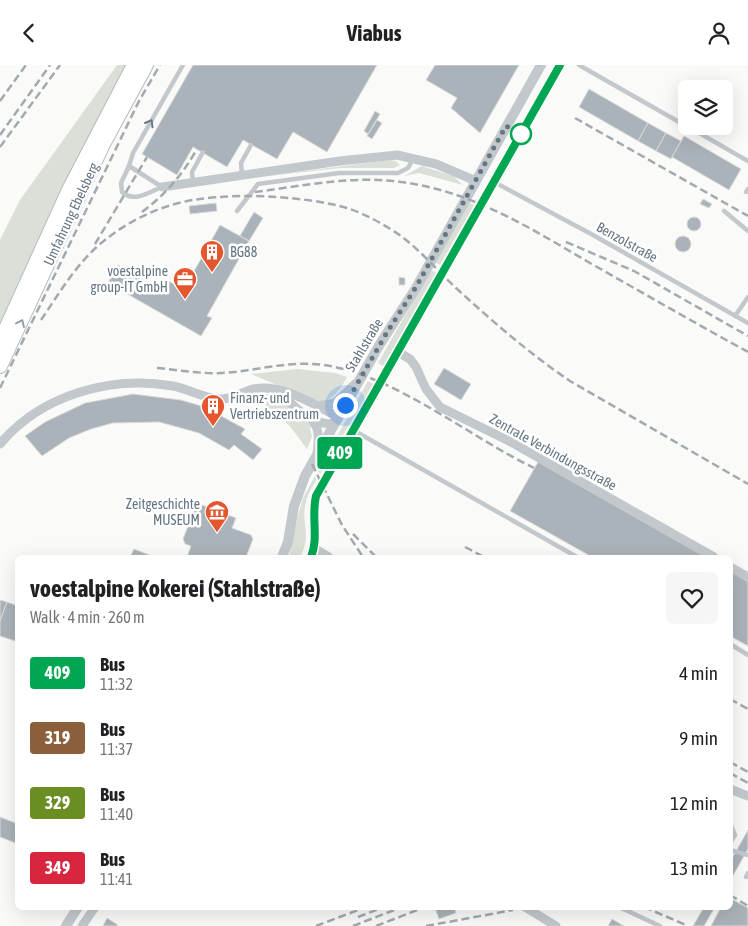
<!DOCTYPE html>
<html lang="en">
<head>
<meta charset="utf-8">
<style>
	body { margin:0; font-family:"Asap Condensed",sans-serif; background:#f6f6f6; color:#202124; height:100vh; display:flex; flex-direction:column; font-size:19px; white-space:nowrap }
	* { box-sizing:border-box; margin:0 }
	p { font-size:16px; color:#757577 }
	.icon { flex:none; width:28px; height:28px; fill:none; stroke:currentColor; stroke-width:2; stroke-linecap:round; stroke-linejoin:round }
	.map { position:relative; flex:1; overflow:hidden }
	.side { position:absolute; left:15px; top:490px; width:718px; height:355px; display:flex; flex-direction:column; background:#fff; border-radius:8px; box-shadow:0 5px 20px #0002 }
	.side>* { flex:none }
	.badge { padding:0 10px; border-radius:4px; font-size:18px; line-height:32px }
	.buttons { position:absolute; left:678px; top:15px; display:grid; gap:10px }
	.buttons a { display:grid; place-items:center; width:55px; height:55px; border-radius:8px; background:#fff; box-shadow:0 5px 20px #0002; font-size:25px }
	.you { position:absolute; width:25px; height:25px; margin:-12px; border:4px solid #fff; border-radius:50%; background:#1a73e8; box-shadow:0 0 0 8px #1a73e833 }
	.map>.badge { position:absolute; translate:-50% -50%; box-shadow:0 0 0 2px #fff }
	.round { display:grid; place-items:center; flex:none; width:52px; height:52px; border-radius:8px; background:#f6f6f6 }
	.summary { display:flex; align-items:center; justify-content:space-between; height:85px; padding:0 15px }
	h1 { font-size:24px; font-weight:700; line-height:38px }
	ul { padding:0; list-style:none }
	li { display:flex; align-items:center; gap:15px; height:65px; padding:0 15px }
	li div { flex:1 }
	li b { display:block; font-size:19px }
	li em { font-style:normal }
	li .badge { min-width:55px; font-weight:700; text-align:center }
	header { display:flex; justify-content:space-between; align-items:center; height:65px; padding:0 15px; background:#fff; font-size:22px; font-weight:700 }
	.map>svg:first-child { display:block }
</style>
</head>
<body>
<header><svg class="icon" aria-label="back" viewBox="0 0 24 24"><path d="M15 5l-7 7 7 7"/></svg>Viabus<svg class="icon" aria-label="person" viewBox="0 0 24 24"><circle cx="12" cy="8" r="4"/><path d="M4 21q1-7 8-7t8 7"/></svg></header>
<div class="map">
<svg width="748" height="861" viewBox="0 0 748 861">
	<rect width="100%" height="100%" fill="#fafaf8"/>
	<!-- green -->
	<g fill="#dadfd7">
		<polygon points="117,0 128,0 0,265 0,175 20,135"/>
		<polygon points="389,95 396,96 400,100 394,103 341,103 259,112"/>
		<polygon points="422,101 453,111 463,120 419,108 404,111"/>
		<polygon points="469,137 474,140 440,200 435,197"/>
		<polygon points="431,205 436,208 383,301 378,298"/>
		<path d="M297,304L335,308L347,312C340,325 332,337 317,337L251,309Z"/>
		<polygon points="368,316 373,319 320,409 318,405"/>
		<polygon points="273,329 312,361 310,363 312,372 307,384 289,360 252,330"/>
		<path d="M315,411L316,415C313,422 307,429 306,437C300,459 313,469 300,492H289L298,450L303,433Z"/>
	</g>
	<!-- building -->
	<g fill="#aab3b9" stroke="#dcdcda">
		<polygon points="193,0 377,0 327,87 293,67 277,94 243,75 227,102 193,82 177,110 142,89"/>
		<polygon points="435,0 519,0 480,68 451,43 457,33 426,15"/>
		<polygon points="589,24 648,58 638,76 579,42"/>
		<polygon points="375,46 380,49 368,69 364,66"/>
		<polygon points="377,55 382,58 372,74 367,71"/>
		<polygon points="648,58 666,68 656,86 638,76"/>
		<polygon points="666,68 681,76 671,94 656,86"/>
		<polygon points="684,71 741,104 729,125 672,92"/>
		<polygon points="703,134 712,139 709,143 700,139"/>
		<polygon points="216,138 217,146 190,149 189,141"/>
		<polygon points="254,147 263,153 249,176 240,171"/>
		<circle cx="694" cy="159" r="7"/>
		<polygon points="220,160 249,176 207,251 212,253 201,271 108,218 118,200 169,229 168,216 184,224"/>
		<circle cx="683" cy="179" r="8"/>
		<polygon points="399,212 405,213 405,220 399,220"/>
		<polygon points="444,303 471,319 461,335 434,319"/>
		<polygon points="133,329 181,335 205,342 245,364 241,369 262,384 253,395 234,380 229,385 199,368 159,357 113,358 91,364 69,373 42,391 25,371 45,357 85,338"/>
		<polygon points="538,397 706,492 592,492 510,446"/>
		<polygon points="197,438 236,453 232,463 251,470 253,474 246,492 187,492 191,481 185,479 183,474"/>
		<polygon points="134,484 152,491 151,492 130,492"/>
		<polygon points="730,506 748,517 748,581 730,571"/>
		<polygon points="0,535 7,537 0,556"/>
		<polygon points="7,537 18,541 18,577 0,571 0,556"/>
		<polygon points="0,752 18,759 18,779 0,772"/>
		<polygon points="748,765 748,784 730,816 730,797"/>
		<polygon points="730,833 748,843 748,861 711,861 721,842 730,842"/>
		<polygon points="454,842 456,848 439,854 435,843"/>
		<polygon points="704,842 715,842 704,861 693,861"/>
		<polygon points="107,853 118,860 117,861 103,861"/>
		<polygon points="612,854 624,861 608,861"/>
	</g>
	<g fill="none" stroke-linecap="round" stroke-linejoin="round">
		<!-- primary casing -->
		<g stroke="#b5babe" stroke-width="16">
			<g id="primary">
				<polyline points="0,277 69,125 134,0"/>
				<polyline points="0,301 103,79 146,0"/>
			</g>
		</g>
		<!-- service -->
		<g stroke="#c3c8cc" stroke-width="4.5">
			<polyline points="579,0 686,61"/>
			<polyline points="687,61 748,96"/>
			<polyline points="129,101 133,88 183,0"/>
			<path d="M129,101L162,122C149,127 134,138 122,127L121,118Z"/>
			<polyline points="242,110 241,98 251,80"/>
			<polyline points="193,117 192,107 203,87"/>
			<polyline points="494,117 593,170 748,258"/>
			<polyline points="746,127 748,124"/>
			<polyline points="237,146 258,119 339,108 398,108 408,103 413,94"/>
			<polyline points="724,146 748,166"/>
			<polyline points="735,251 748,232"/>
			<polyline points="353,365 577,492"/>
			<polyline points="730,579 748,590"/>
			<polyline points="730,758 735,770 730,778"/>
			<polyline points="730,785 748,790"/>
			<polyline points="746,812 748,808"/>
			<polyline points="619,842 660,861"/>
		</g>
		<!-- minor -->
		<g stroke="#c3c8cc" stroke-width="9">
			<polyline points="162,122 340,96 397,90 436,99 476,116"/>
			<polyline points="398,287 410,294 416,302 426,324 440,342 509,376 714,492"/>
			<path d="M279,327C292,340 315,363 335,358"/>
			<polyline points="318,341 335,338 355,319"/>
			<path d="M312,355C321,366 318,376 317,390"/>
			<path d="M0,379C41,330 111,310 173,321C188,324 202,332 217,334C229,336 241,327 253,324C282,318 313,339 338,352"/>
			<polyline points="314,483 329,492"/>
			<path d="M311,492C319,473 311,452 316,431L560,0"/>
			<polyline points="730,502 748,512"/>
			<polyline points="730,724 748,731"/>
			<polyline points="525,842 556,861"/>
			<polyline points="82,861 95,842"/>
		</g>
		<!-- tertiary -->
		<g stroke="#c3c8cc" stroke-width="10">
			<polyline points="282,492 288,477 294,441 305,411 380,279 416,223 541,0"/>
			<polyline points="66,861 78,842"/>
		</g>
		<!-- primary -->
		<use href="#primary" stroke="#fff" stroke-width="14"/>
		<!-- rail -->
		<g stroke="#a2aab0" stroke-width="2.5" stroke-dasharray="8 4" stroke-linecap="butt">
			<polyline points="0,36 26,0"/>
			<polyline points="575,53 748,151"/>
			<polyline points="0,70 50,0"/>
			<polyline points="0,82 60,0"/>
			<path d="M255,127C302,121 353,110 401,117C472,126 530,163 590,198C643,228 695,258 748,287"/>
			<path d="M142,147C166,129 183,109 197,84"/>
			<polyline points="566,177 634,206 748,271"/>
			<polyline points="95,179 147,92"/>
			<path d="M41,255C60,227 78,196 105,175C125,159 149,146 175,139C220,126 302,130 347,143C366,149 385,160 401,171C421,186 438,206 456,223C492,256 530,289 570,316L748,419"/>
			<path d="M157,303C179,305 200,309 222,308C256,306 289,295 324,300C394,310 470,372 534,403"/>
			<polyline points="0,323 139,36 160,0"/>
			<polyline points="312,399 342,460 363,492"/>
			<polyline points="353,469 376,492"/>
			<polyline points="465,482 484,492"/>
			<polyline points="730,634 748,644"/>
			<polyline points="730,697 748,707"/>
			<polyline points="730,708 748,718"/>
			<polyline points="730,830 748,841"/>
			<polyline points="644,842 688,861"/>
			<polyline points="358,852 384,842"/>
			<polyline points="316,861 366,842"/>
			<polyline points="353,861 402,842"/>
			<polyline points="376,861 425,842"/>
			<polyline points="426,861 513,845"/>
		</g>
	</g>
	<!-- one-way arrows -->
	<defs><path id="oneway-chevron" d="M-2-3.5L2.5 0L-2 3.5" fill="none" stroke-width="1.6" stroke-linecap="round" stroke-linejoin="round" transform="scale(1.25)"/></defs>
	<use stroke="#6a7a87" href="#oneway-chevron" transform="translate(150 58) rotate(-60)"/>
	<use stroke="#939fa8" href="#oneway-chevron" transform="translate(21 258) rotate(-65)"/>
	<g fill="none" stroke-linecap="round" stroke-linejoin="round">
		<!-- line casing -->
		<g stroke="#fff" stroke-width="11">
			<path id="line" d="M311,492C319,473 311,452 316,431L560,0"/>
		</g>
		<!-- line -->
		<use href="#line" stroke="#00a651" stroke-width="8"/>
		<!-- walk -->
		<polyline stroke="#657683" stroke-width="5" stroke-dasharray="0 9" points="345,340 386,269 416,222 506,61 521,69"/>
	</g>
	<!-- icons -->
	<defs>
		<g id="building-pin" transform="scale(1.25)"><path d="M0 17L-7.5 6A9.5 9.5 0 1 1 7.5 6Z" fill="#e4572e" stroke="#fff"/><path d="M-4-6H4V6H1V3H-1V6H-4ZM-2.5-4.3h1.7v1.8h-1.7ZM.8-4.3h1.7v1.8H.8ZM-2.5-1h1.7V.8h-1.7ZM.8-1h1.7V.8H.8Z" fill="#fff"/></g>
		<g id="office-pin" transform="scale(1.25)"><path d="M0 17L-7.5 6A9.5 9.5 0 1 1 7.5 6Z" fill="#e4572e" stroke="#fff"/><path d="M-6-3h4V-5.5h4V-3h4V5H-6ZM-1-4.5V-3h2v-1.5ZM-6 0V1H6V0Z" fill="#fff"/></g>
		<g id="museum-pin" transform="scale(1.25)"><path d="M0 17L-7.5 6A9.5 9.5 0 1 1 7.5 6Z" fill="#e4572e" stroke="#fff"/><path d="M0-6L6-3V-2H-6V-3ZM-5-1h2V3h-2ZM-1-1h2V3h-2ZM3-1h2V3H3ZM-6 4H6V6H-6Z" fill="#fff"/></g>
	</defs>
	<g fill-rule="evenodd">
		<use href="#building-pin" x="212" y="187"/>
		<use href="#office-pin" x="185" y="214"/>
		<use href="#building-pin" x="213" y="341"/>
		<use href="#museum-pin" x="217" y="447"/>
	</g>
	<!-- markers -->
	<circle fill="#fff" stroke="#00a651" stroke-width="2.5" cx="521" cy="69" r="10"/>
	<g text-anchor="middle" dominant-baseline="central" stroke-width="5" stroke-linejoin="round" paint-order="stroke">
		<!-- street labels -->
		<g font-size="14" fill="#657683" stroke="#fff">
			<text transform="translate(71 149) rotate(-65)">Umfahrung Ebelsberg</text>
			<text transform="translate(627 177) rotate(29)">Benzolstraße</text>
			<text transform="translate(364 280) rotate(-59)">Stahlstraße</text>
			<text transform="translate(553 387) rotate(29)">Zentrale Verbindungsstraße</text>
		</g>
		<!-- poi labels -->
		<g font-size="14" fill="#657683" stroke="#fff" text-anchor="start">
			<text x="230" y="187">BG88</text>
			<text x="168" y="206" text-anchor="end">voestalpine<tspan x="168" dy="16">group-IT GmbH</tspan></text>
			<text x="230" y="333">Finanz- und<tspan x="230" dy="16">Vertriebszentrum</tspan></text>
			<text x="200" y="439" text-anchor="end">Zeitgeschichte<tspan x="200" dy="16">MUSEUM</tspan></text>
		</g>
	</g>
</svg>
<div class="buttons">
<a><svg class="icon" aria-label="layers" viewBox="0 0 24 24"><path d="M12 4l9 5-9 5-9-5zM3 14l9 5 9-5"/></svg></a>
</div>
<div class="you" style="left:345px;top:340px"></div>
<b class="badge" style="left:340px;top:388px;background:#00a651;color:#fff">409</b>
<section class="side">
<div class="summary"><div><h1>voestalpine Kokerei (Stahlstraße)</h1><p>Walk · 4 min · 260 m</p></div><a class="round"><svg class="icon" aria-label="heart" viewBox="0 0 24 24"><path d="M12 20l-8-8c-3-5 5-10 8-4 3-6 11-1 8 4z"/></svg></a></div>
<ul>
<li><span class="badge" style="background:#00a651;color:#fff">409</span><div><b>Bus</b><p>11:32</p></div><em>4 min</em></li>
<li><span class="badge" style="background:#8b5e3c;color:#fff">319</span><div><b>Bus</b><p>11:37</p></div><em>9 min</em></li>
<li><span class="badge" style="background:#6b8e23;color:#fff">329</span><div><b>Bus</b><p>11:40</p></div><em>12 min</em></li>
<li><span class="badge" style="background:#d7263d;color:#fff">349</span><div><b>Bus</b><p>11:41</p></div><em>13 min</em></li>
</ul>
</section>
</div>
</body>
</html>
